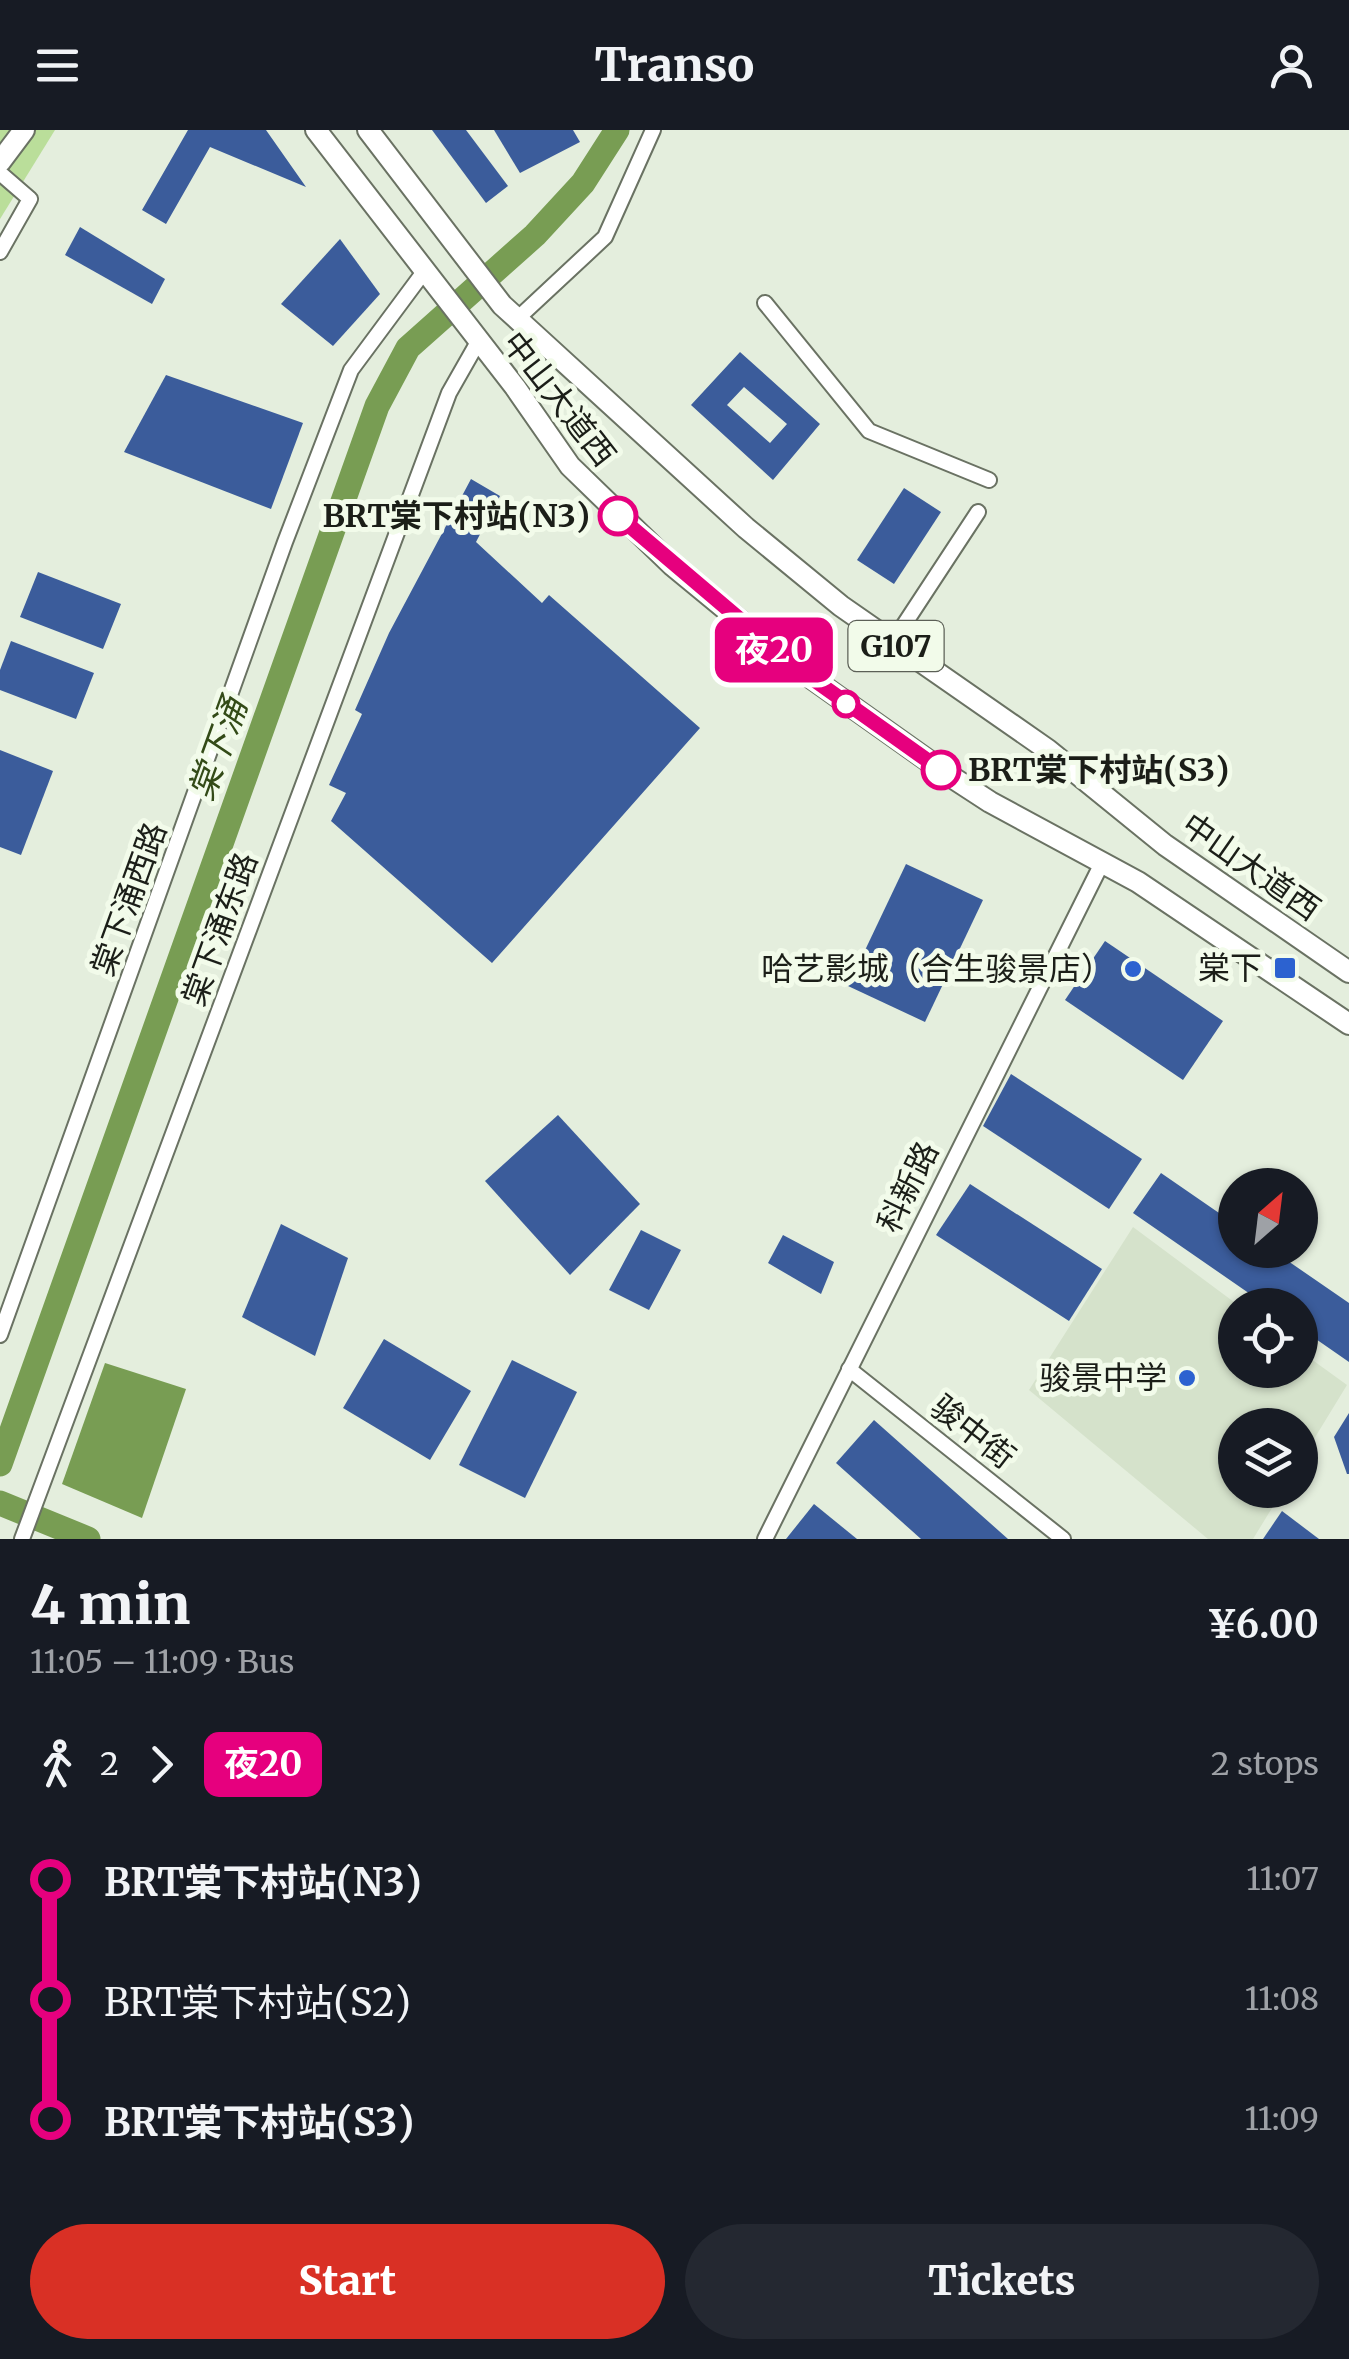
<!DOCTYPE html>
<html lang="en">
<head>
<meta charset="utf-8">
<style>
	body { margin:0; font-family:Merriweather,"Noto Sans SC",serif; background:#242831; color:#f1f3f6; height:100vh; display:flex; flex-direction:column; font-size:38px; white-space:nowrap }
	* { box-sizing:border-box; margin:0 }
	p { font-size:32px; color:#9ea1a6 }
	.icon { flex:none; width:55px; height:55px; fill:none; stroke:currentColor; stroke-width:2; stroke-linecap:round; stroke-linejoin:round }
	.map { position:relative; height:1409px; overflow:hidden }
	.side { display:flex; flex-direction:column; background:#171b24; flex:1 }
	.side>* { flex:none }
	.badge { padding:0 20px; border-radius:15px; font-size:35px; line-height:65px }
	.needle { width:65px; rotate:28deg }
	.controls { position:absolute; left:1218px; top:1038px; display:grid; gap:20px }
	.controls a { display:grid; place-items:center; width:100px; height:100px; border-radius:50%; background:#171b24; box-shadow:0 2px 8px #0004; font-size:50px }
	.map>.badge { position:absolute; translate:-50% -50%; box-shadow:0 0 0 5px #fff }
	.legs { display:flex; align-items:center; gap:15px; height:110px; padding:0 30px; font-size:32px }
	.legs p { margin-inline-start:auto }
	.summary { display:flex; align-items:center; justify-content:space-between; height:170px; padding:0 30px }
	h1 { font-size:55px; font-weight:800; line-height:75px }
	.button { display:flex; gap:20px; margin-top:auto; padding:20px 30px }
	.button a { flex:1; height:115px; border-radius:60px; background:#d93025; color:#fff; font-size:40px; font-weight:800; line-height:115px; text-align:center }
	.button a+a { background:#242831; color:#f1f3f6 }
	ul { padding:0 30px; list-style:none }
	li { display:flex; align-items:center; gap:35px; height:120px; font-size:38px }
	li i { display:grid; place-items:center; width:15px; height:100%; margin:0 12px; background:currentColor }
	li i::after { content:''; width:25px; height:25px; margin:-12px; border:8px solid; border-radius:50%; background:#171b24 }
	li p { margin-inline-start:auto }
	li:first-child i { background:linear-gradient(#0000 50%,currentColor 0) }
	li:last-child i { background:linear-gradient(currentColor 50%,#0000 0) }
	header { display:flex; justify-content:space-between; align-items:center; height:130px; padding:0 30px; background:#171b24; font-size:45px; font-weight:800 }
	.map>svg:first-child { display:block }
</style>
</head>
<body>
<header><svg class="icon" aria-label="menu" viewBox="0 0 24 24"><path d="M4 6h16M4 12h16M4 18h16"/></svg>Transo<svg class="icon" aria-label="person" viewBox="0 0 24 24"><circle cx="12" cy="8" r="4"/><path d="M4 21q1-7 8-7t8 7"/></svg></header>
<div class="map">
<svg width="1349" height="1409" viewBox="0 0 1349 1409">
	<rect width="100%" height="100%" fill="#e4eedd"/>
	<!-- built -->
	<polygon fill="#d5e2cb" points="1133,1097 1238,1175 1235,1240 1300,1240 1300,1221 1347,1255 1300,1332 1300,1295 1235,1295 1235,1360 1283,1360 1253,1409 1208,1409 1029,1260"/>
	<!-- green -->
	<polygon fill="#bade9a" points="0,0 55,0 0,89"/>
	<!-- water -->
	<polygon fill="#789d53" points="105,1233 186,1259 142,1388 62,1354"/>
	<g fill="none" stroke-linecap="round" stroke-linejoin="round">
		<!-- river -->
		<g stroke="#789d53" stroke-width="25">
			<polyline points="0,1334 377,276 408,218 535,105 583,53 617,0"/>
			<polyline points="0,1373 88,1409"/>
		</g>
	</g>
	<!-- building -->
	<g fill="#3b5c9b" fill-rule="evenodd">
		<polygon points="188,0 266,0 306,57 210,17 166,94 142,80"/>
		<polygon points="432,0 466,0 508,56 486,73"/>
		<polygon points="494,0 573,0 580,12 520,43"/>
		<polygon points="80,97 165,149 152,174 65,125"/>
		<polygon points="340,109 380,164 333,216 281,174"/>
		<path d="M740,222L820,294L773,350L691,275ZM744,257L787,294L770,313L727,275Z"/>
		<polygon points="166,245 303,293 271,379 124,322"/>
		<polygon points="471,349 500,366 476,412 542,473 549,465 700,598 492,833 331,691 346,663 329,655 362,584 355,580 389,503"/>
		<polygon points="904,358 941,382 894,454 857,430"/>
		<polygon points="38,442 121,474 103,519 20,487"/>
		<polygon points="11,511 94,543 76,589 0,560 0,540"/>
		<polygon points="0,620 53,641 21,725 0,717"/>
		<polygon points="906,734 983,770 925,892 848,856"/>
		<polygon points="1105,811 1223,891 1183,950 1065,870"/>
		<polygon points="1011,944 1142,1029 1109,1079 983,996"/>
		<polygon points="558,985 640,1074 570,1145 485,1051"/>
		<polygon points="1161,1043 1235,1094 1235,1120 1272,1120 1349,1173 1349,1232 1300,1198 1300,1175 1266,1175 1133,1083"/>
		<polygon points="970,1054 1102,1139 1069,1191 936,1105"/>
		<polygon points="281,1094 348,1128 315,1226 242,1187"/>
		<polygon points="641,1100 681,1120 649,1180 609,1160"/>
		<polygon points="783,1105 834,1132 821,1164 768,1133"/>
		<polygon points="384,1209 471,1261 430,1330 343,1278"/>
		<polygon points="512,1230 577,1262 525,1368 459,1335"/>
		<polygon points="1349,1283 1349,1344 1347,1344 1334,1307"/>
		<polygon points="874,1290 1008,1409 921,1409 836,1333"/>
		<polygon points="814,1374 857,1409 786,1409"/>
		<polygon points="1282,1381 1319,1409 1263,1409"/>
	</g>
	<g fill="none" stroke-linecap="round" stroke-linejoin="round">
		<!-- minor casing -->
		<g stroke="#6a7263" stroke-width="18">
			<g id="minor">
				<polyline points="0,43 30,69 0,122"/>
				<polyline points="765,173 869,301 989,350"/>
				<polyline points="516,190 605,107 653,0"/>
				<polyline points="892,513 978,382"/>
				<polyline points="0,1205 285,412 351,240 423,143"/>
				<polyline points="849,1239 1063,1409"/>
				<polyline points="22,1409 449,263 478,212"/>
				<polyline points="765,1409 1103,731"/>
			</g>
		</g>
		<!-- highway casing -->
		<g stroke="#6a7263" stroke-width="24">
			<g id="highway">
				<polyline points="316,0 515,257 570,336 672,435 796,537 947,644 990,672 1138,752 1349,894"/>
				<polyline points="368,0 502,175 746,398 841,476 1048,620 1165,715 1349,842"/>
				<polyline points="0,32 24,0"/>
			</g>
		</g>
		<!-- minor -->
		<use href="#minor" stroke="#fff" stroke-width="14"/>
		<!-- highway -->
		<use href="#highway" stroke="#fff" stroke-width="20"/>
	</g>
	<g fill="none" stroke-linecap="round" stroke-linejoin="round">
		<!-- line-1 casing -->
		<g stroke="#fff" stroke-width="22">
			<polyline id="line-1" points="618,386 796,537 941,640"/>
		</g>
		<!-- line-1 -->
		<use href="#line-1" stroke="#e6007e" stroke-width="15"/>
	</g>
	<!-- markers -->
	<g fill="#fff" stroke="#e6007e" stroke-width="5">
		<circle cx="618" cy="386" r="18"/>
		<circle cx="846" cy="574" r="12"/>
		<circle cx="941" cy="640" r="18"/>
	</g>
	<g fill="#2c62d0" stroke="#f2fbea" stroke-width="4">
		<rect x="1273" y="826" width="24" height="24" rx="5"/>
		<circle cx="1133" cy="839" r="10"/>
		<circle cx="1187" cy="1248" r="10"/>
	</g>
	<g text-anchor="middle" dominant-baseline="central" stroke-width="10" stroke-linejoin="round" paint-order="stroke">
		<!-- shield labels -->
		<rect fill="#f2fbea" stroke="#5c6057" stroke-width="2.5" x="848.5" y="491" width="95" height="50" rx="8"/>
		<g font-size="30" font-weight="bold" fill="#1b1e18">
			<text x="896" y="516">G107</text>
		</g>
		<!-- street labels -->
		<g font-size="32" fill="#1b1e18" stroke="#f2fbea">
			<text transform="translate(559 269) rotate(52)">中山大道西</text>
			<text transform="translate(1251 737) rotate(35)">中山大道西</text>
			<text transform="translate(129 769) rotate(-70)">棠下涌西路</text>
			<text transform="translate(220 799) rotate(-70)">棠下涌东路</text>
			<text transform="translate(908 1057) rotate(-64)">科新路</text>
			<text transform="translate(973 1302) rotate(38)">骏中街</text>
		</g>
		<!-- stop labels -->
		<g font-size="32" font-weight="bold" fill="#1b1e18" stroke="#f2fbea" text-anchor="end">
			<text x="590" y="386">BRT棠下村站(N3)</text>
			<text x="968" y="640" text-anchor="start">BRT棠下村站(S3)</text>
		</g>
		<!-- poi labels -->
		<g font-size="32" fill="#1b1e18" stroke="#f2fbea" text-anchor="end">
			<text x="1262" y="838">棠下</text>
			<text x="1113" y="839">哈艺影城（合生骏景店）</text>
			<text x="1167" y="1248">骏景中学</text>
		</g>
		<!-- water labels -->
		<g font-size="35" font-style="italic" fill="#334b17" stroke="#f2fbea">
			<text transform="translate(218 619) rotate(-70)">棠下涌</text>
		</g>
	</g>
</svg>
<div class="controls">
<a><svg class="needle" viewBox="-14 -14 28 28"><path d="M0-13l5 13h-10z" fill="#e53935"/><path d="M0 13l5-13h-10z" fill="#9ea1a6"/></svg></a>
<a><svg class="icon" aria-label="locate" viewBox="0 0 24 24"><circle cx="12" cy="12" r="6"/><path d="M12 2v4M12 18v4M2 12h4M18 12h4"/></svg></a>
<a><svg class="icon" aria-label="layers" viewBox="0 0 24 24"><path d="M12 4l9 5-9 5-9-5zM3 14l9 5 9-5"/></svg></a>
</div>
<b class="badge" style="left:774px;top:520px;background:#e6007e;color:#fff">夜20</b>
</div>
<section class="side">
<div class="summary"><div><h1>4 min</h1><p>11:05 – 11:09 · Bus</p></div><b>¥6.00</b></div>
<div class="legs"><svg class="icon" aria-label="walk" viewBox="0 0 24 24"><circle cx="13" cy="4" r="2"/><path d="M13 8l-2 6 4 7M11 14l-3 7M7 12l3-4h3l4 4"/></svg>2<svg class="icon" aria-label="forward" viewBox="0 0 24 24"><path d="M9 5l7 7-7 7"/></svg><b class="badge" style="background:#e6007e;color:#fff">夜20</b><p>2 stops</p></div>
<ul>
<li><i style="color:#e6007e"></i><b>BRT棠下村站(N3)</b><p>11:07</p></li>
<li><i style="color:#e6007e"></i><span>BRT棠下村站(S2)</span><p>11:08</p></li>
<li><i style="color:#e6007e"></i><b>BRT棠下村站(S3)</b><p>11:09</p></li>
</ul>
<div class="button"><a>Start</a><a>Tickets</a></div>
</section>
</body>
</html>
